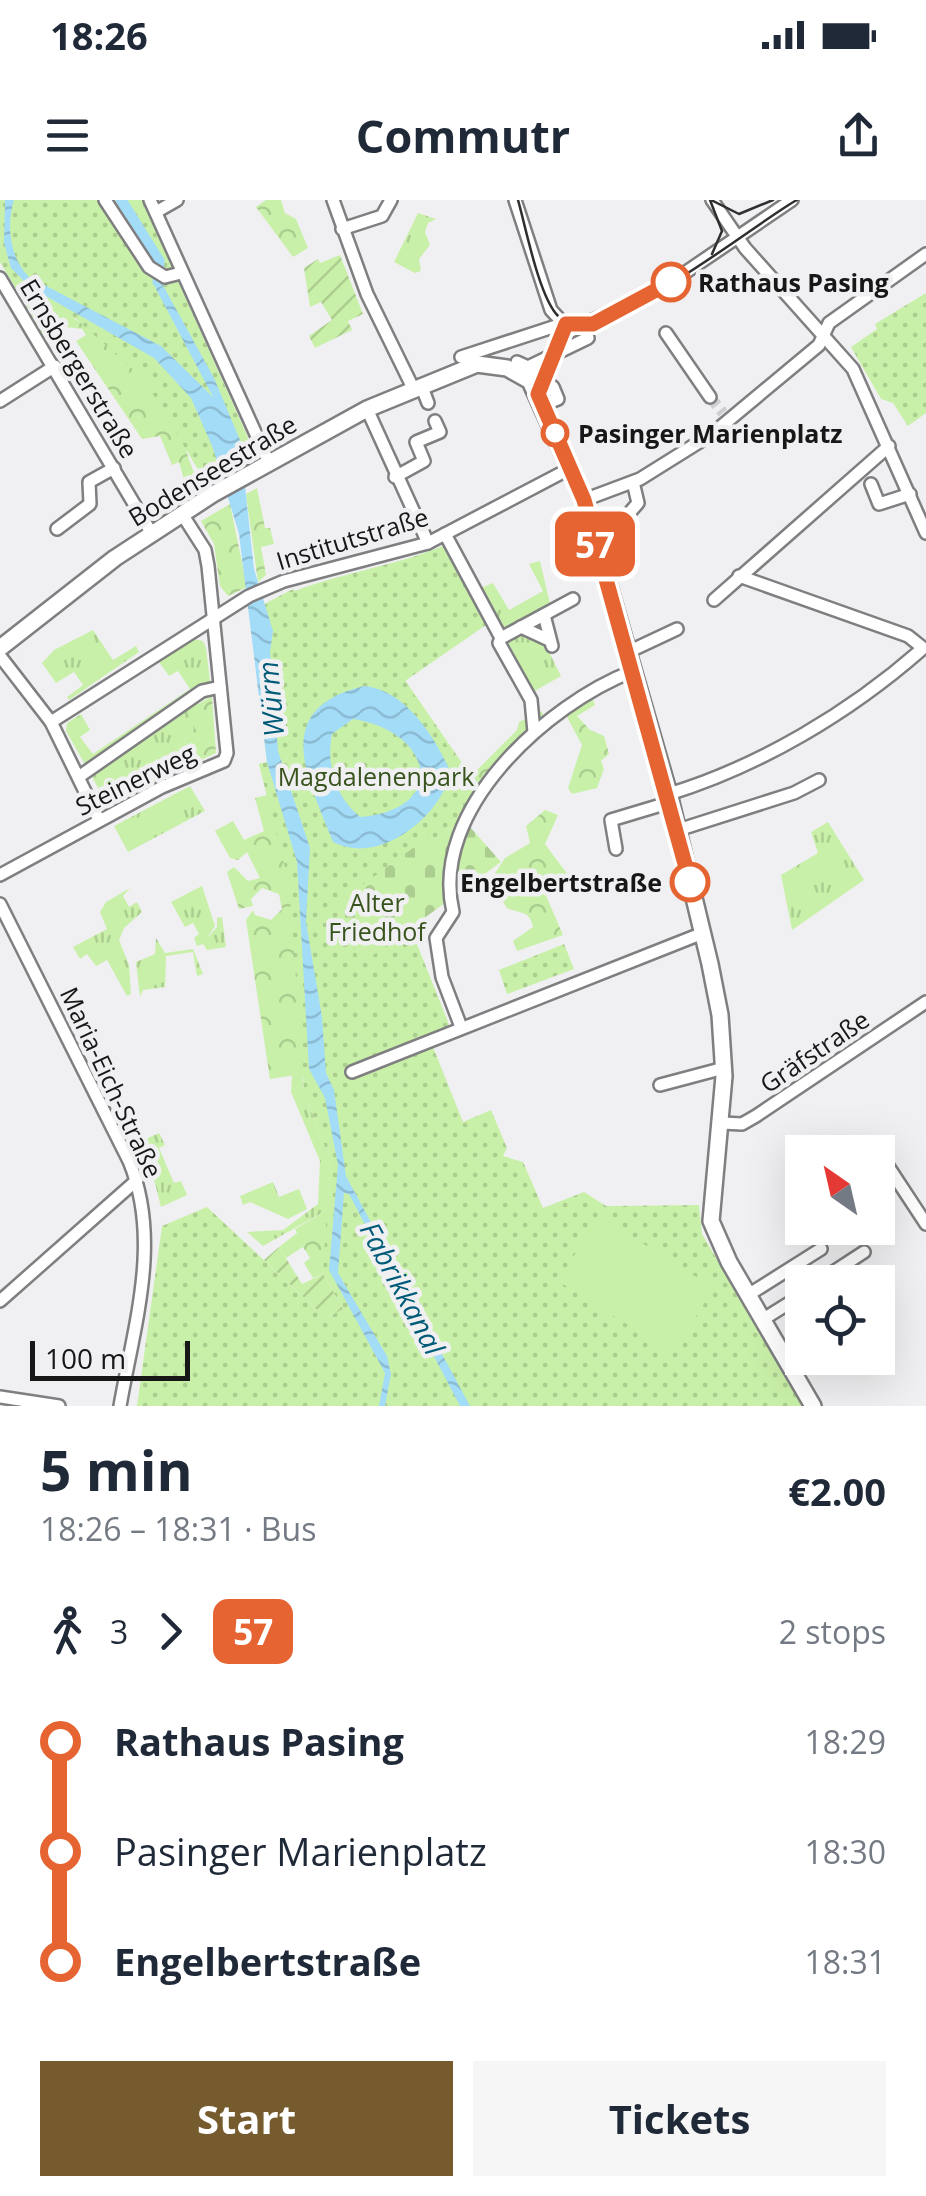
<!DOCTYPE html>
<html lang="en">
<head>
<meta charset="utf-8">
<style>
	body { margin:0; font-family:"Open Sans",sans-serif; background:#f6f6f7; color:#1f2937; height:100vh; display:flex; flex-direction:column; font-size:38px; white-space:nowrap }
	* { box-sizing:border-box; margin:0 }
	p { font-size:32px; color:#747a83 }
	.icon { flex:none; width:55px; height:55px; fill:none; stroke:currentColor; stroke-width:2; stroke-linecap:round; stroke-linejoin:round }
	.map { position:relative; height:1206px; overflow:hidden }
	.drawer { display:flex; flex-direction:column; background:#fff; flex:1 }
	.drawer>* { flex:none }
	.badge { padding:0 20px; border-radius:15px; font-size:35px; line-height:65px }
	.needle { width:65px; rotate:326deg }
	.tools { position:absolute; left:785px; top:935px; display:grid; gap:20px }
	.tools a { display:grid; place-items:center; width:110px; height:110px; border-radius:0px; background:#fff; box-shadow:0 10px 40px #0002; font-size:50px }
	.scale { position:absolute; left:30px; bottom:25px; width:160px; box-sizing:border-box; padding-left:10px; border:5px solid #171718; border-top:0; font-size:28px; line-height:35px; white-space:nowrap; color:#171718; -webkit-text-stroke:8px #f0f0f2; paint-order:stroke }
	.map>.badge { position:absolute; translate:-50% -50%; box-shadow:0 0 0 5px #fff }
	.legs { display:flex; align-items:center; gap:15px; height:110px; padding:0 40px; font-size:32px }
	.legs p { margin-inline-start:auto }
	.summary { display:flex; align-items:center; justify-content:space-between; height:170px; padding:0 40px }
	h1 { font-size:55px; font-weight:700; line-height:75px }
	.primary-button { display:flex; gap:20px; margin-top:auto; padding:20px 40px }
	.primary-button a { flex:1; height:115px; border-radius:0px; background:#755b2d; color:#fff; font-size:40px; font-weight:700; line-height:115px; text-align:center }
	.primary-button a+a { background:#f6f6f7; color:#1f2937 }
	ul { padding:0 40px; list-style:none }
	li { display:flex; align-items:center; gap:35px; height:110px; font-size:38px }
	li i { display:grid; place-items:center; width:15px; height:100%; margin:0 12px; background:currentColor }
	li i::after { content:''; width:25px; height:25px; margin:-12px; border:8px solid; border-radius:50%; background:#fff }
	li p { margin-inline-start:auto }
	li:first-child i { background:linear-gradient(#0000 50%,currentColor 0) }
	li:last-child i { background:linear-gradient(currentColor 50%,#0000 0) }
	.status { display:flex; justify-content:space-between; align-items:center; height:70px; padding:0 50px; background:#fff; direction:ltr }
	.status svg { height:28px; fill:currentColor }
	header { display:flex; justify-content:space-between; align-items:center; height:130px; padding:0 40px; background:#fff; font-size:45px; font-weight:700 }
	.map>svg:first-child { display:block }
</style>
</head>
<body>
<div class="status"><b>18:26</b><svg viewBox="0 0 49 12"><path d="M0 12V9h3v3zM5 12V6h3v6zM10 12V3h3v9zM15 12V0h3v12zM26 1h20v11H26zM47 4h2v5h-2z"/></svg></div>
<header><svg class="icon" aria-label="menu" viewBox="0 0 24 24"><path d="M4 6h16M4 12h16M4 18h16"/></svg>Commutr<svg class="icon" aria-label="share" viewBox="0 0 24 24"><path d="M12 15V3M7 8l5-5 5 5M5 13v7h14v-7"/></svg></header>
<div class="map">
<svg width="926" height="1206" viewBox="0 0 926 1206">
	<defs>
		<pattern id="grass-tufts" width="24" height="20" patternUnits="userSpaceOnUse" patternTransform="scale(2.5)"><rect width="24" height="20" fill="#c9f0a8"/><path d="M3 7l-1-3M5 7V3M7 7l1-3M15 17l-1-3M17 17v-4M19 17l1-3" fill="none" stroke="#accd90"/></pattern>
		<pattern id="forest-crowns" width="20" height="18" patternUnits="userSpaceOnUse" patternTransform="scale(2.5)"><rect width="20" height="18" fill="#c9f0a8"/><path d="M2 6a3 3 0 1 1 6 0M12 15a3 3 0 1 1 6 0" fill="none" stroke="#accd90"/></pattern>
		<pattern id="cemetery-stones" width="16" height="16" patternUnits="userSpaceOnUse" patternTransform="scale(2.5)"><rect width="16" height="16" fill="#c9f0a8"/><path d="M2 7V4a2 2 0 0 1 4 0v3zM10 15v-3a2 2 0 0 1 4 0v3z" fill="#accd90"/></pattern>
		<pattern id="park-dots" width="8" height="8" patternUnits="userSpaceOnUse" patternTransform="scale(2.5)"><rect width="8" height="8" fill="#c9f0a8"/><path d="M2 2h.1M6 6h.1" fill="none" stroke="#accd90" stroke-width="1.8" stroke-linecap="round"/></pattern>
		<pattern id="garden-furrows" width="10" height="10" patternUnits="userSpaceOnUse" patternTransform="scale(2.5)"><rect width="10" height="10" fill="#c9f0a8"/><path d="M-1 1l2-2M0 10L10 0M9 11l2-2" fill="none" stroke="#accd90"/></pattern>
		<pattern id="water-waves" width="16" height="10" patternUnits="userSpaceOnUse" patternTransform="scale(2.5)"><rect width="16" height="10" fill="#a3dcf7"/><path d="M0 5q4-4 8 0t8 0" fill="none" stroke="#8cbcd3"/></pattern>
	</defs>
	<rect width="100%" height="100%" fill="#f0f0f2"/>
	<!-- grass -->
	<g fill="url(#grass-tufts)">
		<polygon points="418,13 436,19 428,23 425,32 430,45 419,59 421,71 415,73 394,62"/>
		<polygon points="540,361 551,408 503,433 481,388 493,383 509,410 543,391 529,364"/>
		<polygon points="521,429 542,438 561,476 531,493 505,443"/>
		<polygon points="93,430 113,460 136,446 139,452 69,500 67,497 83,485 74,472 56,483 42,463 54,450"/>
		<polygon points="193,439 203,441 206,448 212,497 199,502 194,529 154,574 90,573 66,531 67,523 81,514 90,530 80,537 93,554 190,489 178,471 169,476 159,462"/>
		<polygon points="190,586 205,611 128,652 114,626"/>
		<polygon points="828,622 864,680 792,730 781,675 818,653 811,632"/>
		<polygon points="202,686 215,726 206,739 217,727 217,718 222,717 226,747 207,750 203,744 197,746 194,738 199,734 193,723 185,727 171,702"/>
		<polygon points="130,688 123,696 129,707 137,702 142,712 124,728 119,740 129,765 131,794 127,796 107,760 96,766 87,754 80,759 73,747 107,729 100,712 106,702"/>
		<polygon points="156,738 165,753 193,749 203,774 197,776 193,752 166,756 165,787 143,790 140,797 136,762 155,754"/>
		<polygon points="302,873 304,892 330,960 327,1010 263,1046 247,1032 283,1030 318,1004 320,961 291,892 292,875"/>
		<polygon points="159,933 165,945 159,948 174,983 181,981 187,995 161,1007 155,983 135,944"/>
		<polygon points="273,982 279,997 299,989 307,1009 288,1019 250,1002 243,1005 240,996"/>
	</g>
	<!-- forest -->
	<g fill="url(#forest-crowns)">
		<polygon points="266,0 281,0 285,13 296,19 308,48 293,57 256,7"/>
		<path d="M60,110C100,132 169,191 182,236C186,251 192,271 200,285L162,308L155,306L186,287L179,262L172,265L160,236L142,239L76,141L86,135L82,129L66,127L44,138L27,111Z"/>
		<polygon points="257,288 265,328 270,328 274,344 261,347 266,375 258,382 246,294"/>
		<polygon points="230,304 247,387 228,396 220,386 214,344 201,321"/>
		<path d="M293,389L405,480L471,576L517,530L519,522L541,511L546,519C493,548 478,608 433,642L354,854L323,1074L313,1078L304,1063L310,1058L303,1047L286,1058L279,1047L297,1033L295,1029L327,1010L330,961L302,874L270,879L246,720L253,710L255,715L271,720L282,709L279,694L262,688L251,699L253,706L239,709L227,672L234,667L248,681L260,678L247,652L238,660L230,658L215,631L233,621L244,640L264,631L255,598L267,595L259,564L267,562L264,404Z"/>
		<polygon points="212,497 216,553 115,600 104,599 90,573 113,560 123,571 154,574 194,529 187,510"/>
		<polygon points="592,497 595,505 577,516 590,530 604,536 609,554 601,561 604,569 597,588 572,594 568,588 582,545 566,515"/>
		<path d="M545,610L558,615L545,644L568,675L544,691L563,735L517,751L513,741L533,727C530,710 520,714 507,708L503,702L511,691L495,673L505,658L530,643L526,626Z"/>
	</g>
	<!-- cemetery -->
	<polygon fill="url(#cemetery-stones)" points="457,624 470,627 501,662 360,765 338,703 428,636 433,642"/>
	<!-- park -->
	<g fill="url(#park-dots)">
		<polygon points="0,0 142,0 254,251 203,278 144,179 75,118 43,134 0,62"/>
		<polygon points="926,93 926,213 908,226 893,203 881,199 851,147 877,129 875,124"/>
		<path d="M445,345L486,425L405,481L463,570L480,583L457,624L433,642L428,637L338,703L360,764L411,729L454,837L433,847L463,922L491,910L507,948L503,956L523,962L543,1008L584,992L606,1006L699,1005L702,1034L804,1206H137L162,1026L207,1007L326,1118L343,1109L323,1074L330,960L304,892L289,684L259,564L267,562L252,412C311,375 382,372 445,345Z"/>
		<polygon points="564,744 574,769 507,794 499,770"/>
	</g>
	<!-- garden -->
	<g fill="url(#garden-furrows)">
		<polygon points="340,55 363,114 348,121 352,130 315,148 309,136 332,120 321,102 310,107 304,68 318,59 320,63"/>
		<polygon points="279,1047 302,1084 323,1074 343,1109 326,1118 264,1060"/>
	</g>
	<!-- pitch -->
	<polygon fill="#c9f0a8" points="599,1016 714,1088 673,1153 558,1081"/>
	<!-- water -->
	<g fill="url(#water-waves)" fill-rule="evenodd">
		<path d="M5,0H14C6,26 10,58 29,77L161,146L213,197L156,89L154,77L160,80L214,178L240,240L254,369L273,431L270,452L278,551L310,648L306,722L322,817L326,873L334,890L346,976L470,1206H460L349,994L344,993L338,1073L387,1156L391,1174L385,1206H379L385,1173L329,1070L338,965L325,898L309,869L297,662L267,562L239,334L213,248L191,198L154,158L30,87L11,68L4,43Z"/>
		<path d="M364,486C406,490 435,537 451,573C439,618 379,666 333,642C309,580 268,509 364,486ZM353,519C432,531 451,609 360,617C335,596 326,565 332,534Z"/>
	</g>
	<g fill="none" stroke-linecap="round" stroke-linejoin="round">
		<!-- canal -->
		<polyline stroke="#a3dcf7" stroke-width="11" points="121,0 159,61 158,82"/>
		<!-- minor-tunnel -->
		<polyline stroke="#cfcfd1" stroke-width="11" stroke-dasharray="11 5.5" stroke-linecap="butt" points="710,197 723,213"/>
		<!-- minor casing -->
		<g stroke="#7f7f81" stroke-width="16">
			<g id="minor">
				<polyline points="105,0 149,67 165,77 181,73"/>
				<polyline points="150,0 269,263"/>
				<polyline points="333,0 367,94 413,188"/>
				<polyline points="515,0 551,110 563,123 578,127 664,87 792,0"/>
				<polyline points="712,0 745,48 853,169 926,333"/>
				<polyline points="156,12 177,0"/>
				<polyline points="342,29 382,16 391,0"/>
				<polyline points="0,78 152,334"/>
				<polyline points="666,133 710,197"/>
				<polyline points="461,157 556,126"/>
				<polyline points="517,162 528,167 588,138"/>
				<polyline points="528,167 553,187 558,199 553,201"/>
				<polyline points="421,185 428,203"/>
				<polyline points="539,193 566,125"/>
				<polyline points="0,201 55,166"/>
				<polyline points="367,209 428,343"/>
				<polyline points="395,277 424,261 416,242 440,232 435,221"/>
				<polyline points="871,284 879,304 910,294"/>
				<polyline points="584,300 640,279 712,234 819,145 829,123 926,54"/>
				<polyline points="631,311 638,303 633,282"/>
				<polyline points="57,329 90,304 89,282 114,268"/>
				<polyline points="445,334 501,438"/>
				<polyline points="739,376 908,436 923,448"/>
				<polyline points="714,400 889,246"/>
				<polyline points="544,415 552,446"/>
				<polyline points="521,427 549,440"/>
				<polyline points="628,452 677,429"/>
				<polyline points="0,456 51,522 99,620"/>
				<polyline points="51,522 249,396 284,381 428,343 569,269"/>
				<polyline points="534,532 531,500 499,443 501,438 573,399"/>
				<polyline points="80,576 202,491 220,487"/>
				<path d="M669,594C760,566 849,513 921,450"/>
				<polyline points="678,630 794,593 819,580"/>
				<polyline points="616,649 611,620 671,602"/>
				<polyline points="0,675 162,587 224,561 227,553 208,366 205,350 182,314"/>
				<path d="M0,704L129,961C162,1040 134,1125 120,1206"/>
				<path d="M461,827L442,777L436,738L453,712C429,610 547,504 633,471"/>
				<polyline points="352,872 703,733"/>
				<polyline points="660,885 724,868"/>
				<polyline points="722,923 742,924 756,916 926,802"/>
				<polyline points="880,954 926,1024"/>
				<polyline points="818,1082 864,1052"/>
				<polyline points="748,1095 821,1049"/>
				<polyline points="0,1101 137,980"/>
				<polyline points="762,1120 802,1095"/>
				<polyline points="0,1197 59,1206"/>
			</g>
		</g>
		<!-- major casing -->
		<g stroke="#7f7f81" stroke-width="20">
			<polyline id="major" points="0,448 115,358 213,294 367,209 477,164 507,168 530,181 584,300 669,594 710,764 720,815 724,876 711,1021 729,1062 813,1206"/>
		</g>
		<!-- minor -->
		<use href="#minor" stroke="#fff" stroke-width="11"/>
		<!-- major -->
		<use href="#major" stroke="#fff" stroke-width="15"/>
		<!-- tram -->
		<g stroke="#2f2f30" stroke-width="2.5">
			<path d="M518,0C526,28 539,97 558,116C596,154 756,22 797,0"/>
			<polyline points="710,0 722,31 712,54"/>
			<polyline points="711,0 739,14 773,0"/>
		</g>
	</g>
	<g fill="none" stroke-linecap="round" stroke-linejoin="round">
		<!-- line-1 casing -->
		<g stroke="#fff" stroke-width="22">
			<polyline id="line-1" points="671,82 593,124 566,124 538,194 584,300 690,682"/>
		</g>
		<!-- line-1 -->
		<use href="#line-1" stroke="#e66432" stroke-width="15"/>
	</g>
	<!-- markers -->
	<g fill="#fff" stroke="#e66432" stroke-width="5">
		<circle cx="671" cy="82" r="18"/>
		<circle cx="555" cy="233" r="12"/>
		<circle cx="690" cy="682" r="18"/>
	</g>
	<g text-anchor="middle" dominant-baseline="central" stroke-width="9" stroke-linejoin="round" paint-order="stroke">
		<!-- stop labels -->
		<g font-size="25" font-weight="bold" fill="#171718" stroke="#f0f0f2" text-anchor="start">
			<text x="698" y="82">Rathaus Pasing</text>
			<text x="578" y="233">Pasinger Marienplatz</text>
			<text x="662" y="682" text-anchor="end">Engelbertstraße</text>
		</g>
		<!-- street labels -->
		<g font-size="25" fill="#171718" stroke="#f0f0f2">
			<text transform="translate(80 168) rotate(59)">Ernsbergerstraße</text>
			<text transform="translate(212 270) rotate(-31)">Bodenseestraße</text>
			<text transform="translate(352 338) rotate(-17)">Institutstraße</text>
			<text transform="translate(135 579) rotate(-26)">Steinerweg</text>
			<text transform="translate(814 851) rotate(-34)">Gräfstraße</text>
			<text transform="translate(112 882) rotate(65)">Maria-Eich-Straße</text>
		</g>
		<!-- park labels -->
		<g font-size="25" fill="#38531c" stroke="#f0f0f2">
			<text x="376" y="576">Magdalenenpark</text>
			<text x="377" y="702">Alter<tspan x="377" dy="29">Friedhof</tspan></text>
		</g>
		<!-- water labels -->
		<g font-size="28" font-style="italic" fill="#005b79" stroke="#f0f0f2">
			<text transform="translate(270 499) rotate(-95)">Würm</text>
			<text transform="translate(403 1088) rotate(62)">Fabrikkanal</text>
		</g>
	</g>
</svg>
<div class="tools">
<a><svg class="needle" viewBox="-14 -14 28 28"><path d="M0-13l5 13h-10z" fill="#e53935"/><path d="M0 13l5-13h-10z" fill="#747a83"/></svg></a>
<a><svg class="icon" aria-label="locate" viewBox="0 0 24 24"><circle cx="12" cy="12" r="6"/><path d="M12 2v4M12 18v4M2 12h4M18 12h4"/></svg></a>
</div>
<div class="scale">100 m</div>
<b class="badge" style="left:595px;top:344px;background:#e66432;color:#fff">57</b>
</div>
<section class="drawer">
<div class="summary"><div><h1>5 min</h1><p>18:26 – 18:31 · Bus</p></div><b>€2.00</b></div>
<div class="legs"><svg class="icon" aria-label="walk" viewBox="0 0 24 24"><circle cx="13" cy="4" r="2"/><path d="M13 8l-2 6 4 7M11 14l-3 7M7 12l3-4h3l4 4"/></svg>3<svg class="icon" aria-label="forward" viewBox="0 0 24 24"><path d="M9 5l7 7-7 7"/></svg><b class="badge" style="background:#e66432;color:#fff">57</b><p>2 stops</p></div>
<ul>
<li><i style="color:#e66432"></i><b>Rathaus Pasing</b><p>18:29</p></li>
<li><i style="color:#e66432"></i><span>Pasinger Marienplatz</span><p>18:30</p></li>
<li><i style="color:#e66432"></i><b>Engelbertstraße</b><p>18:31</p></li>
</ul>
<div class="primary-button"><a>Start</a><a>Tickets</a></div>
</section>
</body>
</html>
